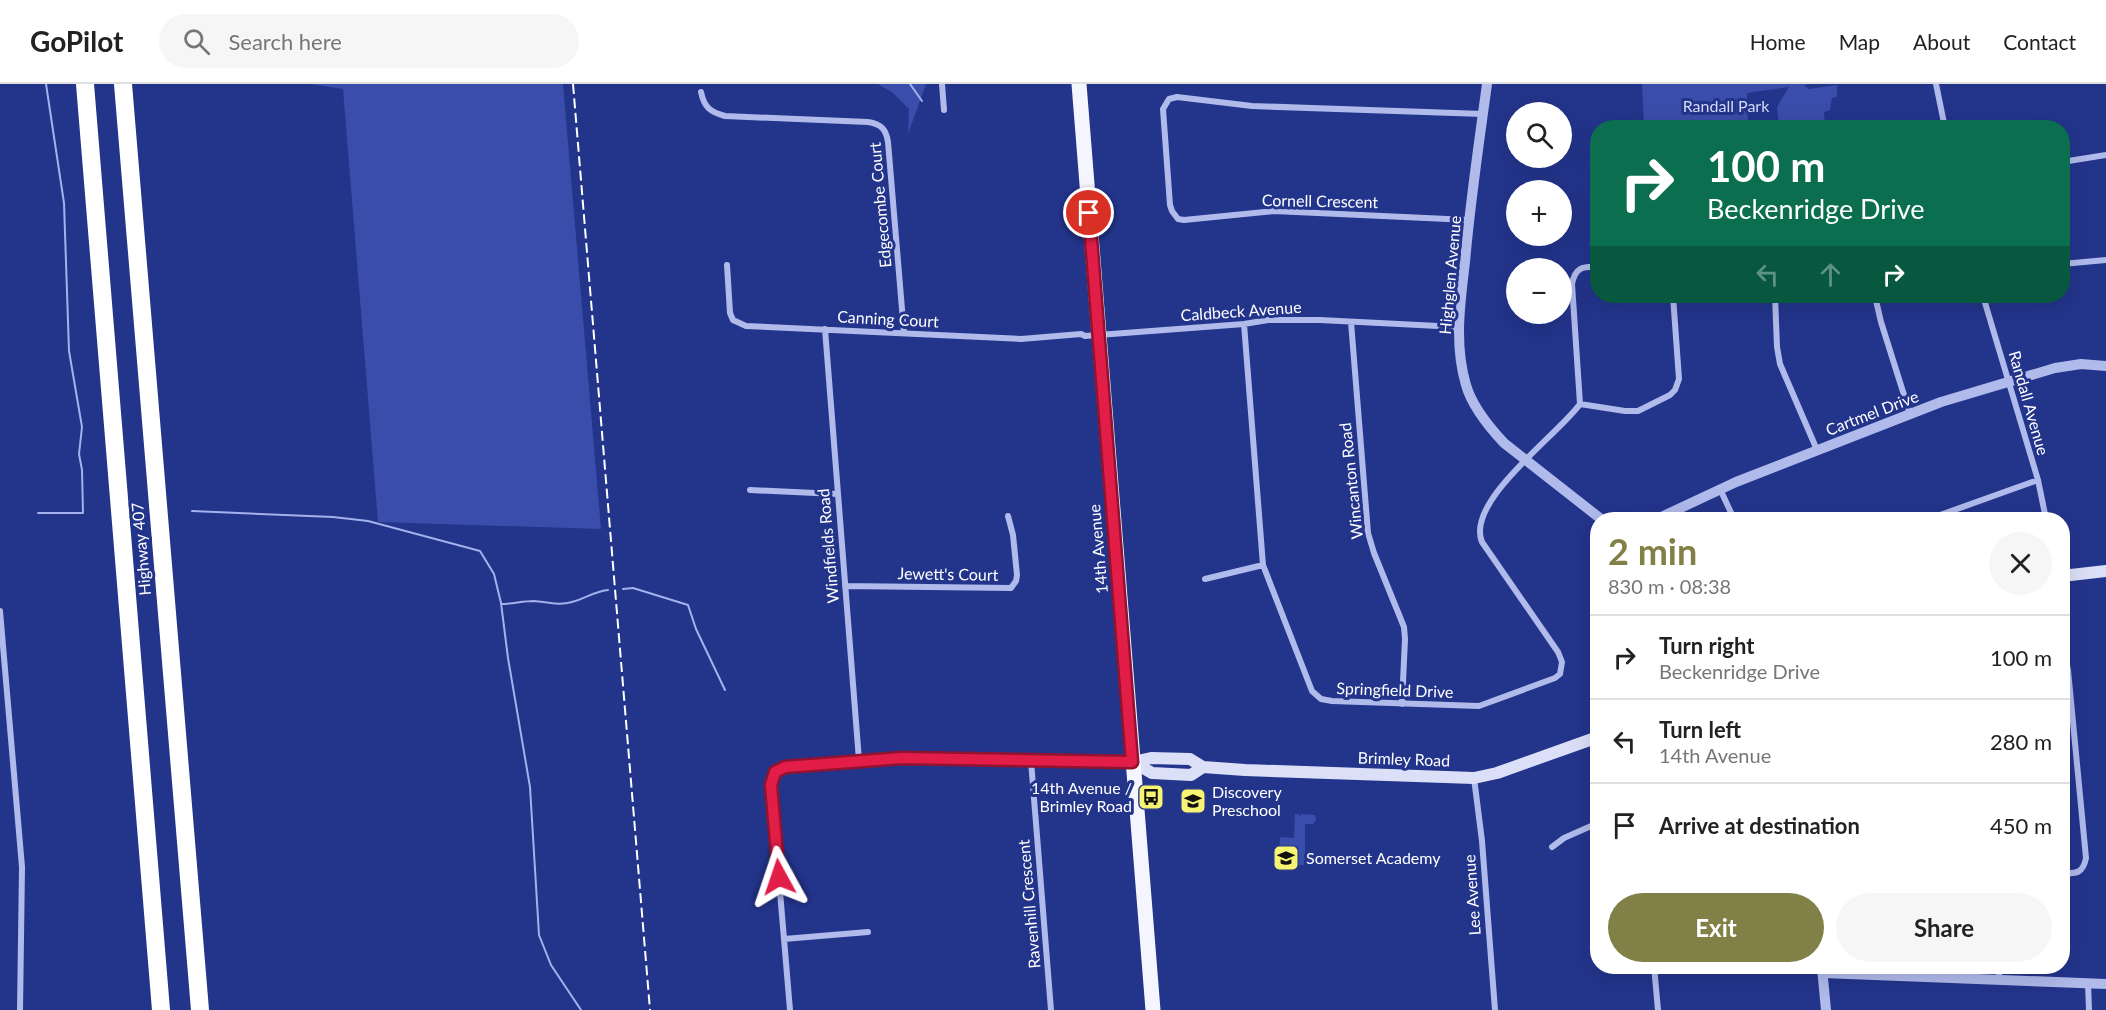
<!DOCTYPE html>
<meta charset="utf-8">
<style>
:root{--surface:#fff;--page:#f6f6f6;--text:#222;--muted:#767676;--line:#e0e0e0;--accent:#818046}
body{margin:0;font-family:Lato,sans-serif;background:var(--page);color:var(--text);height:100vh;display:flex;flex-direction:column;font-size:22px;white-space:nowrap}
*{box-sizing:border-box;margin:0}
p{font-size:20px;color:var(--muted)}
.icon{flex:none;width:33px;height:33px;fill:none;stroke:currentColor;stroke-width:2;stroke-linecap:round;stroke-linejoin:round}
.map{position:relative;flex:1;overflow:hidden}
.drawer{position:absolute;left:1590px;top:428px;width:480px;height:462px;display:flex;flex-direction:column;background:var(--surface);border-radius:24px;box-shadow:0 6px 24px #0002}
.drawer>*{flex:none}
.guide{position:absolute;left:1590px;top:36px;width:480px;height:183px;border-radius:24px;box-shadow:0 6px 24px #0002;background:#0b6e4f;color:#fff;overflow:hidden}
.controls{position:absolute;left:1506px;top:18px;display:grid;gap:12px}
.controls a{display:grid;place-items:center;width:66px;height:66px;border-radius:50%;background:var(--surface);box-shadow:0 6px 24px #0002;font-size:30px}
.pin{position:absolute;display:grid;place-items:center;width:51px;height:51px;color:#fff;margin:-26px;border:3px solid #fff;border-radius:50%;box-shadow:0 2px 6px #0007}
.me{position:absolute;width:66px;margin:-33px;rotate:355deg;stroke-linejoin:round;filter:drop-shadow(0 0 4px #0008)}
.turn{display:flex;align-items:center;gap:21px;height:126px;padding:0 18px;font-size:27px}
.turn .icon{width:78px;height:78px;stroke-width:2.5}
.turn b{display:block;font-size:42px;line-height:51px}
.lanes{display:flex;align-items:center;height:57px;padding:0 18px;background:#0003;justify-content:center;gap:30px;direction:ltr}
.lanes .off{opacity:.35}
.round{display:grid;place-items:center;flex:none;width:63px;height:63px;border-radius:32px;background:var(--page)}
.headline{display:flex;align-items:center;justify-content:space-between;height:102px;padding:0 18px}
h1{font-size:36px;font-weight:700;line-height:45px;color:var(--accent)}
.action{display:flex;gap:12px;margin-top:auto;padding:12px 18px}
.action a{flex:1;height:69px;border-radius:36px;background:var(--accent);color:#fff;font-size:24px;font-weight:700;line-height:69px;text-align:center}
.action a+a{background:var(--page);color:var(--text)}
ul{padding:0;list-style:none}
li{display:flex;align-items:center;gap:18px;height:84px;padding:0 18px;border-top:2px solid var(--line)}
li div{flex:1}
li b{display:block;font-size:22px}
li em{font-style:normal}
header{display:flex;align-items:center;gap:36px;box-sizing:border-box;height:84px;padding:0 30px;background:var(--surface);border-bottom:2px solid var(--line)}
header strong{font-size:28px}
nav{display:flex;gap:33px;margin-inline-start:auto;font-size:21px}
.search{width:420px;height:54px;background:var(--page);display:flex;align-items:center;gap:15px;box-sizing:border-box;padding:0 21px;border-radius:33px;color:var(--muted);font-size:22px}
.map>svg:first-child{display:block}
.green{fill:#3a4daa}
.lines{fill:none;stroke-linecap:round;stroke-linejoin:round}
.stream{stroke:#a4b1ec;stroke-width:2}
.minor{stroke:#b0baeb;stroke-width:6}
.tertiary{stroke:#b0baeb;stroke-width:10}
.secondary{stroke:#dbe0f8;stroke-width:12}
.primary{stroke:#f4f5fe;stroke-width:15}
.motorway{stroke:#fff;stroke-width:18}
.rail{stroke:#fff;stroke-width:2;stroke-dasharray:10 4.5;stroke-linecap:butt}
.route-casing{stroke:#92132f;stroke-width:15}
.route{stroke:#e11d48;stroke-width:10}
.labels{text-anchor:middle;stroke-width:6;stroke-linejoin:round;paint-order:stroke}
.park-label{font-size:16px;fill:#d5dbf8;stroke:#23348b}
.street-label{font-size:16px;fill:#fff;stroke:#23348b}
.poi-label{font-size:16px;fill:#fff;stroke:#23348b;text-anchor:start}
</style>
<header>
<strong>GoPilot</strong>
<div class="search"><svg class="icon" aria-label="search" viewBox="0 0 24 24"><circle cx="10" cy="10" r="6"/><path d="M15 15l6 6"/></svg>Search here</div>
<nav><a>Home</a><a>Map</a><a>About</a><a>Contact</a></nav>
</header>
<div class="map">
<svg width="2106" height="926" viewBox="0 0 2106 926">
<rect width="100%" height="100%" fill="#23348b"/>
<path class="green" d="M311,0h252l38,445 -223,-7 -35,-433z
M878,0h48l-18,50 1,-25 -16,-16z
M1642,0h168l-6,1 5,4 28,-4v12l-5,1 -2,12 -6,2 1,15h-46l-2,-20 12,-20 -42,6 1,34h-104z
M1295,730h4v3l2,-3 14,1 1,5 -3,4h-8v41h-9v4l-14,-1 -1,-13h-2l1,-18 14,1z"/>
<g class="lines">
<path class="stream" d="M910,0l12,17
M192,427l141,6 35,4 112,30 14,23 7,29 7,55 22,129 9,148 12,30 30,45
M38,429h45l-1,-43 -3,-16 3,-27 -13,-76 -5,-148 -18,-119
M623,505l10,-1 55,17 8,24 29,61
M501,520c11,0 22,-3 33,-3 13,1 25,5 38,1 15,-4 20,-10 36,-12"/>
<path class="minor" d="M942,0l2,26
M1936,0l9,44
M701,8c3,15 9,20 24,24l143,6c13,2 18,7 20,20l16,191
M2062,78l44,-7
M1469,136l-195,-9 -90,9 -6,-1 -6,-8 -2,-6 -7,-96 6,-10 8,-2 75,9 231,8
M2062,180l44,-4
M727,181l3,48 3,7 13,6 275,13 60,-5 4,2 159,-12 24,-4h52l138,7
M1775,212l2,51 3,17 37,86
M1875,212l6,26 29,92
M1983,212l55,184 8,39
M1351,238l17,211 6,20 30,74 1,12 -3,65
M1244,240l19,241 49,126 9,8 11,2 147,5 76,-28 5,-4 2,-12 -4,-10 -76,-110c-17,-41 76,-107 98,-138l-8,-120c3,-16 10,-18 26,-17
M825,245l34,431
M1580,320l45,7h13l32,-16 5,-5 4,-11 -6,-83
M1720,405l14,30
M750,406l87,4
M1929,435l109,-39
M1205,495l58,-14
M845,502l166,2 5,-7 1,-6 -4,-40 -5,-19
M0,527l22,256 -2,143
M2062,575l4,2 2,9 18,188c-3,15 -9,16 -24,15
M1031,677l20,249
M1474,694l8,63 13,169
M1552,763l12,-9 34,-15
M784,855l84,-7
M1654,882l4,44
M1999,882v14
M2088,899l1,27
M790,926l-19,-225c1,-12 8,-17 19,-20l131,-7 212,4"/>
<path class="tertiary" d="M1487,0c-8,59 -17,119 -22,178 -5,42 -11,82 1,123 6,21 23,42 38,58l97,76
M1657,435l79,-37 205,-80 114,-34 26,-4 25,2
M1822,884l4,42
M1823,889l283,11"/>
<path class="secondary" d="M2062,492l44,-5
M1133,678l18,-4 39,1 13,8 42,3 229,8 23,-5 101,-36
M1133,678l19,11 39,2 12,-8"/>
<path class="primary" d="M1079,0l74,926"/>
<path class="motorway" d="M85,0l76,926
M123,0l77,926"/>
<path class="rail" d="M573,0l77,926"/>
</g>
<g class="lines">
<g class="route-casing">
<path id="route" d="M779,793l-8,-92 4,-13 10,-5 117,-9 230,4 -43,-549"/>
</g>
<use href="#route" class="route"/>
</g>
<defs>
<g id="bus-square" transform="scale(1.35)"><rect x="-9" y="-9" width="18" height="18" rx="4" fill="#f6f472" stroke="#23348b"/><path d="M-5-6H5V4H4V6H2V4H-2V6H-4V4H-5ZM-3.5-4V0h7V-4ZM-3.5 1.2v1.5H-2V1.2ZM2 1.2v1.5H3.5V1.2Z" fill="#111"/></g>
<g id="school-square" transform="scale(1.35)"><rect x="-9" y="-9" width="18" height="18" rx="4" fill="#f6f472" stroke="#23348b"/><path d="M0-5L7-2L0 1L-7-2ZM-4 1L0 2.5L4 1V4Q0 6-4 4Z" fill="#111"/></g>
</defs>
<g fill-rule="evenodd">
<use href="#bus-square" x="1151" y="713"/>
<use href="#school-square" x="1193" y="717"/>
<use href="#school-square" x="1286" y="774"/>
</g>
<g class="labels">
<g class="park-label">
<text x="1726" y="28">Randall Park</text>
</g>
<g class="street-label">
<text transform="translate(1320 117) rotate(1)" y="6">Cornell Crescent</text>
<text transform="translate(880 121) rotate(-95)" y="6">Edgecombe Court</text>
<text transform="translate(1450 191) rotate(-85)" y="6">Highglen Avenue</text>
<text transform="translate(1241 227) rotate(-4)" y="6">Caldbeck Avenue</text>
<text transform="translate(888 235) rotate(3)" y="6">Canning Court</text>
<text transform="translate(2029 319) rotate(74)" y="6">Randall Avenue</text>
<text transform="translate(1872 329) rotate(-21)" y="6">Cartmel Drive</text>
<text transform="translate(1351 397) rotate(-96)" y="6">Wincanton Road</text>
<text transform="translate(828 462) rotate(-95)" y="6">Windfields Road</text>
<text transform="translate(141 465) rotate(-95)" y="6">Highway 407</text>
<text transform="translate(1098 465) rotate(-95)" y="6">14th Avenue</text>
<text transform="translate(948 490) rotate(1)" y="6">Jewett's Court</text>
<text transform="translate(1395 606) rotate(2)" y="6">Springfield Drive</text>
<text transform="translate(1404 675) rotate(2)" y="6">Brimley Road</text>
<text transform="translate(1472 811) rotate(-94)" y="6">Lee Avenue</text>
<text transform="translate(1029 820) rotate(-95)" y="6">Ravenhill Crescent</text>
</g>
<g class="poi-label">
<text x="1132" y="710" text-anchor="end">14th Avenue /<tspan x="1132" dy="18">Brimley Road</tspan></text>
<text x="1212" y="714">Discovery<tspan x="1212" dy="18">Preschool</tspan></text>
<text x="1306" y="780">Somerset Academy</text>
</g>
</g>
</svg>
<div class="controls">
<a><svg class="icon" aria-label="search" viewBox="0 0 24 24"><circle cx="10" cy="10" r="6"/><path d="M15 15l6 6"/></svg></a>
<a>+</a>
<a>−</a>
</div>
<div class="pin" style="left:1089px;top:129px;background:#d93025"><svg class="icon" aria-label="arrive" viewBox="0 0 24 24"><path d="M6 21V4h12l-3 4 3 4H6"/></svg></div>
<svg class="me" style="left:779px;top:793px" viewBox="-20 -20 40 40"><path d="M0-17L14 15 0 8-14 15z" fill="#e11d48" stroke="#fff" stroke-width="4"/></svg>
<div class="guide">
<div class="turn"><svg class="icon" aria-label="right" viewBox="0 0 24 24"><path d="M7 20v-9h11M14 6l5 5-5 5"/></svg><div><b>100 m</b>Beckenridge Drive</div></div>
<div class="lanes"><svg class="icon off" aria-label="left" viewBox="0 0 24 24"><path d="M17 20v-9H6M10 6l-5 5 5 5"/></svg><svg class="icon off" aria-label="ahead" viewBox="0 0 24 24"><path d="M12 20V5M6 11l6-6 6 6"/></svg><svg class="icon" aria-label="right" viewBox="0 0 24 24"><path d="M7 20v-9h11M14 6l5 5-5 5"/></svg></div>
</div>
<section class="drawer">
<div class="headline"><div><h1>2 min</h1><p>830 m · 08:38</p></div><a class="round"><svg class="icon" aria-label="close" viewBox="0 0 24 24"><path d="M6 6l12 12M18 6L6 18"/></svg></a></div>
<ul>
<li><svg class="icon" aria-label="right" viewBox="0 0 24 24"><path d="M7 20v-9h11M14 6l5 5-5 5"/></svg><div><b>Turn right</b><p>Beckenridge Drive</p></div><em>100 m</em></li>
<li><svg class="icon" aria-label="left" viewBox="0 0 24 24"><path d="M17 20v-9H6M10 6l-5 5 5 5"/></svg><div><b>Turn left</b><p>14th Avenue</p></div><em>280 m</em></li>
<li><svg class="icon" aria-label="arrive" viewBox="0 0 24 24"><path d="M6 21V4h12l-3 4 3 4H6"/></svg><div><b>Arrive at destination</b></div><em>450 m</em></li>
</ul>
<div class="action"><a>Exit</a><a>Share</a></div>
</section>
</div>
